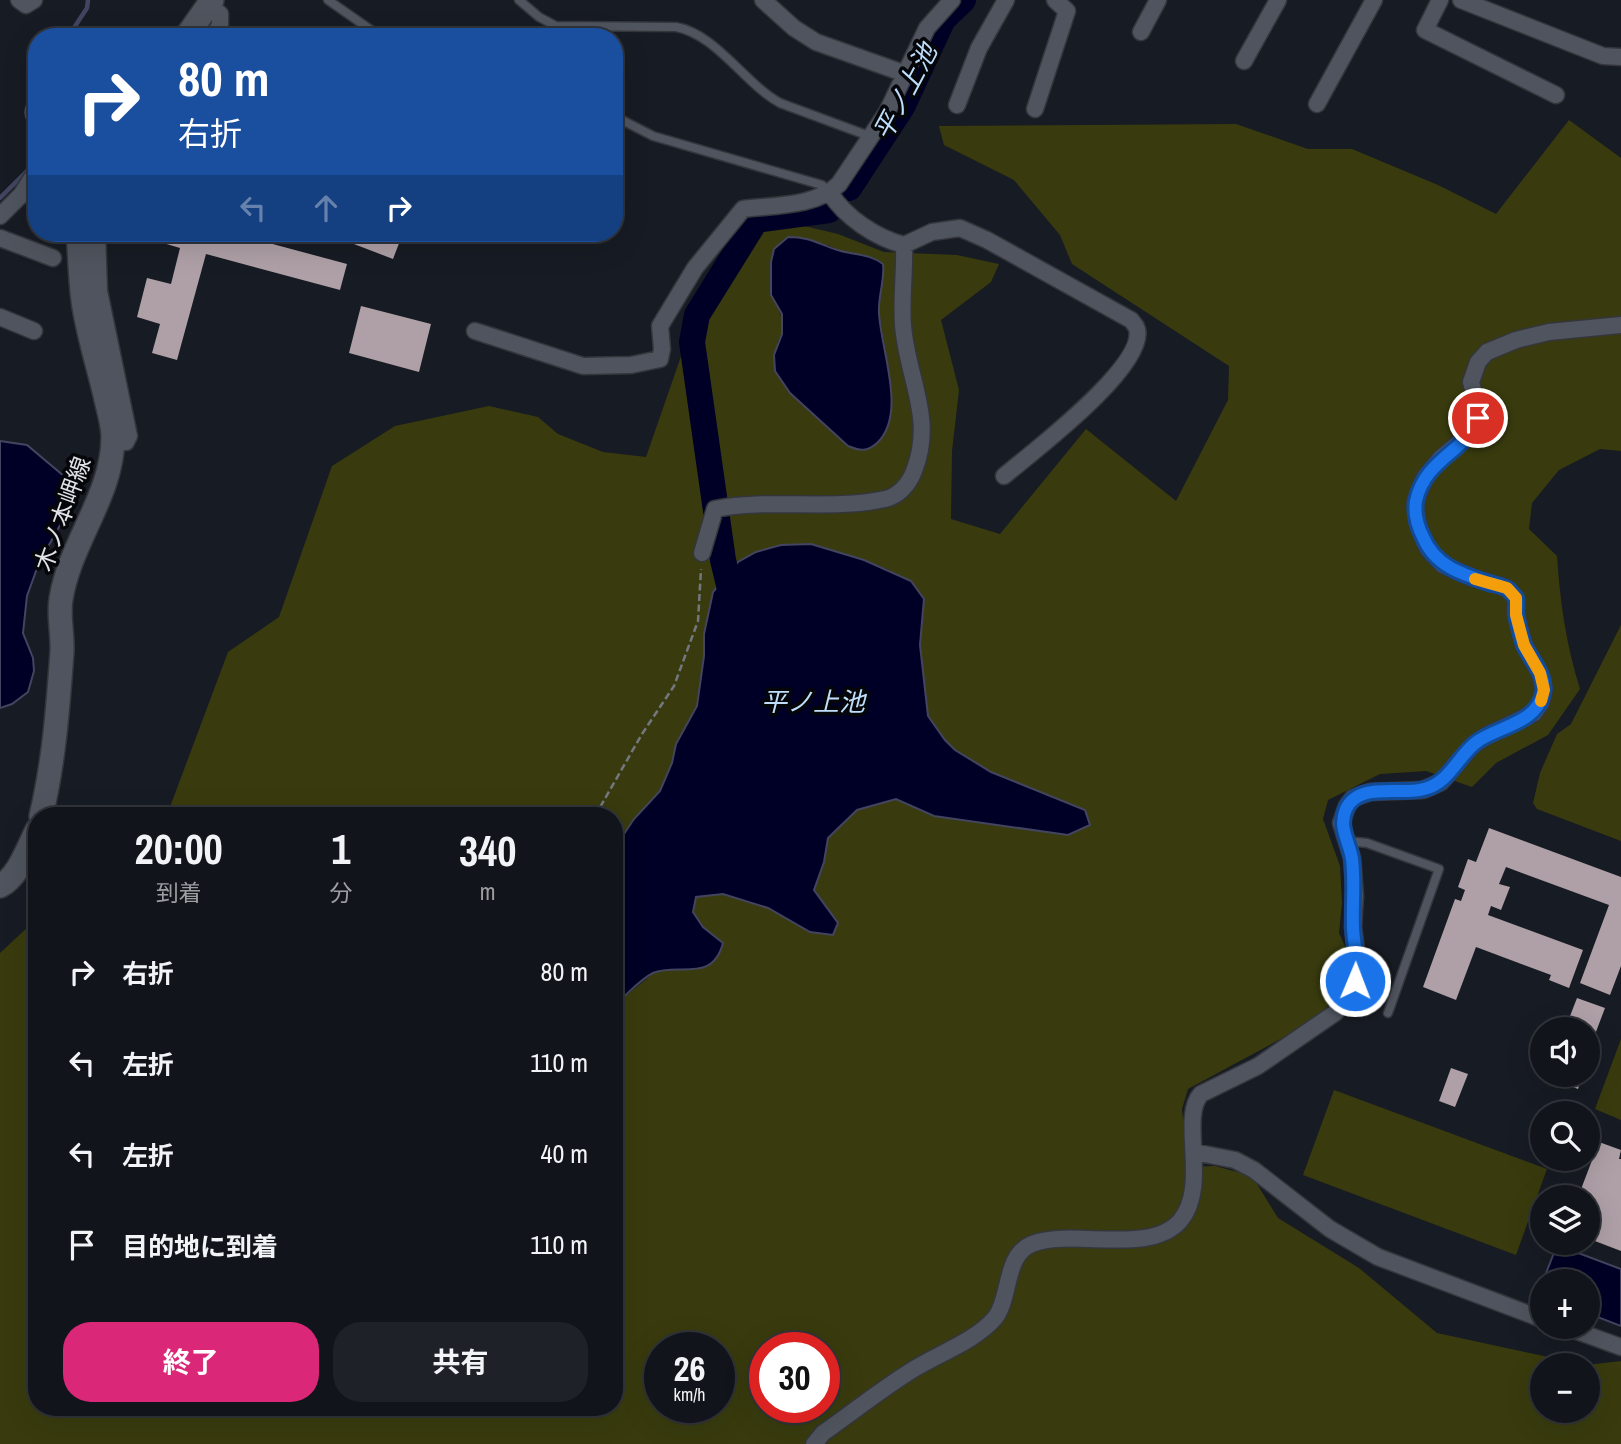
<!DOCTYPE html>
<html lang="ja">
<meta charset="utf-8">
<style>
:root{--surface:#11141a;--page:#1e2127;--text:#f1f3f6;--muted:#9c9ea2;--line:#303339;--accent:#db2777}
body{margin:0;font-family:"Archivo Narrow","Noto Sans JP",sans-serif;background:var(--page);color:var(--text);height:100vh;display:flex;flex-direction:column;font-size:26px;white-space:nowrap}
*{box-sizing:border-box;margin:0}
p{font-size:23px;color:var(--muted)}
.icon{flex:none;width:38px;height:38px;fill:none;stroke:currentColor;stroke-width:2;stroke-linecap:round;stroke-linejoin:round}
.map{position:relative;flex:1;overflow:hidden}
.details{position:absolute;left:28px;top:807px;width:595px;height:609px;display:flex;flex-direction:column;background:var(--surface);border-radius:28px;box-shadow:0 7px 28px #0002,0 0 0 2px var(--line)}
.details>*{flex:none}
.top-card{position:absolute;left:28px;top:28px;width:595px;height:214px;border-radius:28px;box-shadow:0 7px 28px #0002,0 0 0 2px var(--line);background:#1a4fa0;color:#fff;overflow:hidden}
.controls{position:absolute;left:1530px;top:1017px;display:grid;gap:14px}
.controls a{display:grid;place-items:center;width:70px;height:70px;border-radius:50%;background:var(--surface);box-shadow:0 7px 28px #0002,0 0 0 2px var(--line);font-size:35px}
.speed{position:absolute;left:644px;top:1332px;display:flex;gap:14px;font-size:35px;font-weight:700;text-align:center}
.speed>*{display:grid;place-content:center;width:91px;height:91px;border-radius:50%;background:var(--surface);box-shadow:0 7px 28px #0002,0 0 0 2px var(--line);line-height:1}
.speed small{font-size:18px;font-weight:400}
.speed .limit{border:10px solid #d22;background:#fff;color:#111}
.pin{position:absolute;display:grid;place-items:center;width:60px;height:60px;color:#fff;margin:-30px;border:4px solid #fff;border-radius:50%;box-shadow:0 2px 7px #0007}
.me{position:absolute;width:77px;margin:-38px;rotate:1deg;stroke-linejoin:round;filter:drop-shadow(0 0 5px #0008)}
.turn{display:flex;align-items:center;gap:24px;height:147px;padding:0 35px;font-size:32px}
.turn .icon{width:91px;height:91px;stroke-width:2.5}
.turn b{display:block;font-size:49px;line-height:60px}
.lanes{display:flex;align-items:center;height:66px;padding:0 35px;background:#0003;justify-content:center;gap:35px;direction:ltr}
.lanes .off{opacity:.35}
.eta{display:flex;justify-content:space-evenly;align-items:center;height:119px;text-align:center}
.eta b{font-size:42px;font-weight:700;line-height:49px}
.action{display:flex;gap:14px;margin-top:auto;padding:14px 35px}
.action a{flex:1;height:80px;border-radius:28px;background:var(--accent);color:#fff;font-size:28px;font-weight:700;line-height:80px;text-align:center}
.action a+a{background:var(--page);color:var(--text)}
ul{padding:0;list-style:none}
li{display:flex;align-items:center;gap:21px;height:91px;padding:0 35px}
li div{flex:1}
li b{display:block;font-size:26px}
li em{font-style:normal}
.map>svg:first-child{display:block}
.green{fill:#393b0e;fill-rule:evenodd}
.water{fill:#000026;stroke:#434460;stroke-width:2}
.lines{fill:none;stroke-linecap:round;stroke-linejoin:round}
.stream{stroke:#434460;stroke-width:4.5}
.river{stroke:#000026;stroke-width:26}
.building{fill:#aea0a6}
.service-casing{stroke:#34363c;stroke-width:11}
.minor-casing{stroke:#34363c;stroke-width:19}
.secondary-casing{stroke:#34363c;stroke-width:26}
.path{stroke:#73777e;stroke-width:2.5;stroke-dasharray:7 3.5;stroke-linecap:butt}
.service{stroke:#4f545e;stroke-width:8}
.minor{stroke:#4f545e;stroke-width:16}
.secondary{stroke:#4f545e;stroke-width:23}
.route-casing{stroke:#114b97;stroke-width:18}
.route{stroke:#1a73e8;stroke-width:12}
.slow{stroke:#f59e0b;stroke-width:12}
.labels{text-anchor:middle;stroke-width:7;stroke-linejoin:round;paint-order:stroke}
.street-label{font-size:24px;fill:#dfe2e8;stroke:#050609}
.water-label{font-size:26px;font-style:italic;fill:#bedefc;stroke:#050609}
</style>
<div class="map">
<svg width="1621" height="1444" viewBox="0 0 1621 1444">
<rect width="100%" height="100%" fill="#171b23"/>
<path class="green" d="M1569,120l52,38v293l-21,-2 -41,21 -27,33 -3,26 28,27c3,46 9,88 23,133l-32,46 -52,28 -24,24 -46,-16 -46,3 -52,26 -5,19 17,47 2,37 -3,30 11,24 -14,37 -11,16 -37,25 -100,54 -6,20 5,58 28,-1 37,10 26,42 81,50 78,65 148,32h-43v45h45v-45l34,-4v83h-1621v-491l30,-28 7,-4v486h577v-402l40,-32 69,-30 -20,-16 -10,-15 3,-15 26,-3 46,14 42,24 28,-9 -24,-33 10,-28 4,-24 29,-28 39,-11 38,17 134,19 17,-25 -94,-38 -36,-22 -10,-10 -17,-24 -8,-71 4,-46 -35,-29 -25,-10 -53,-16 -73,18 -11,15 -23,57v22l-7,50 -21,38 -4,19 -12,28 -26,28 -20,30v-33l-447,-1 61,-163 51,-35 53,-151 63,-40 94,-20 49,11 20,17 45,18 43,5 64,-184 56,-56 72,17 46,18 73,3 42,9 -8,18 -50,38 18,70 -7,61 -1,68 49,15 86,-105 90,72 52,-101 1,-34 -157,-102 -12,-29 -46,-55 -70,-35 -5,-19 297,-2 72,25h44l86,36 58,29zM828,245l11,6 36,7 5,38 -1,16 12,71 -3,42 -111,-82c11,-18 3,-32 -6,-48zM660,1348h59v59h-59zM765,1348h59v59h-59z
M1621,625v216l-84,-32 -4,-6 7,-30 17,-39 14,-10z
M1621,1039v81l-26,-11z
M1334,1090l213,79 -31,86 -213,-80z"/>
<path class="water" d="M788,237c25,0 31,8 53,14 15,4 29,3 42,13 2,16 -5,32 -4,48 1,36 29,102 -2,131 -10,9 -17,8 -29,3l-58,-53 -15,-22 -1,-16 8,-21v-20l-11,-19v-33l3,-13z
M0,441l27,4 38,32 8,11 1,12 -35,63 -12,33 -4,37 10,25 1,13 -6,21 -16,12 -12,4z
M811,544l53,16 47,21 13,18 -4,46 8,71 17,24 10,10 36,22 94,38 5,15 -22,10 -134,-19 -38,-17 -39,11 -29,28 -4,24 -10,28 24,33 -5,12 -23,-3 -42,-24 -45,-14 -27,3 -3,15 10,15 20,16c-11,41 -45,19 -70,30 -14,7 -27,23 -39,32v-156l20,-30 26,-28 12,-28 4,-19 21,-38 7,-50v-22l9,-42 25,-30 18,-10 25,-7z
M1557,1245l64,24v57l-34,-13v-32h-44z"/>
<g class="lines">
<path class="stream" d="M68,37l19,-29 1,-8
M37,89c-13,22 -15,24 0,46
M0,198l27,-27 10,-15"/>
<path class="river" d="M849,188l53,-81 41,-88 20,-19
M735,610l-12,-50 -31,-218 5,-27 59,-95 73,-10"/>
</g>
<path class="building" d="M155,233h77l115,31 -7,26 -134,-36 -29,106 -25,-7 8,-29 -23,-7 10,-39 24,6 9,-36 -27,-8z
M335,233h68l-10,26 -60,-23z
M361,306l70,18 -12,48 -70,-19z
M1489,828l132,49v89l-11,29 -30,-12 29,-78 -103,-38 -7,17 11,3 -9,23 -10,-4 -3,9 95,35 -14,38 -20,-8 2,-5 -75,-28 -20,53 -33,-13 32,-88 6,2 4,-11 -7,-3 10,-28 8,3z
M1577,998l28,10 -17,45 -1,-24h-22z
M1451,1068l17,6 -13,33 -16,-6z
M1547,1074h28l7,3 -4,12 -32,-12z
M1599,1142l22,8 -2,9h2v92l-34,-13v-41h-9z"/>
<g class="lines">
<g class="service-casing">
<path id="service" d="M328,0l53,37
M519,0l20,17 17,9 -4,11
M556,26l120,1c40,7 69,57 104,76l89,33
M614,116l39,20 169,49 8,8
M1347,841l20,2 72,26 -51,144"/>
</g>
<g class="minor-casing">
<path id="minor" d="M19,0l7,5 8,-5
M763,0l31,28 22,14 90,32
M1440,0l-15,30 131,65
M1461,0l142,56 18,1
M209,5l11,9v11l-7,12
M1141,32l17,-32
M1244,61l34,-61
M1317,104l57,-104
M957,105l22,-57 27,-48
M1035,109l32,-98 -12,-11
M830,193c15,24 46,45 74,52l28,-13 28,-4 27,12 144,80c2,3 5,5 6,9 10,37 -106,124 -133,147
M0,216l21,-21 16,-25
M97,233l2,58 30,145 -3,6h-13
M0,238l53,20
M0,317l34,14
M475,331l108,35 48,-1 29,-6 2,-10 -2,-23 35,-58 48,-59c30,-4 73,-2 96,-25l48,-72 40,-84 25,-28
M702,553l13,-44c56,-11 114,2 170,-10 14,-3 24,-15 29,-28 21,-53 -7,-93 -11,-146 -2,-26 2,-53 1,-80
M1194,1152l41,8 19,10 76,59 48,28 164,62
M1563,1326l58,21
M814,1444l9,-11c30,-21 60,-45 91,-64 26,-16 61,-28 81,-51 16,-20 9,-63 37,-74 41,-16 117,12 148,-23 30,-35 -1,-103 21,-127l57,-28 77,-53 13,-17 7,-16 3,-15 -5,-38 2,-31 -3,-38 -11,-35 6,-17 6,-8 17,-6 53,-2 18,-8 31,-36 16,-11 46,-22 7,-10 3,-13 -4,-17 -16,-28 -8,-30v-17l-9,-10 -34,-10 -30,-13 -15,-16 -10,-24 -3,-22 10,-26 16,-19 29,-24 5,-8 3,-18 -7,-26 7,-20 9,-10 29,-12 33,-8 72,-7"/>
</g>
<g class="secondary-casing">
<path id="secondary" d="M186,37l26,-37
M41,816c13,-54 17,-109 21,-164 1,-18 -4,-36 -1,-53 9,-57 52,-104 52,-162 0,-13 -5,-28 -8,-42 -7,-29 -16,-58 -21,-88 -4,-24 -4,-50 -6,-74
M0,886c18,-8 28,-39 37,-56"/>
</g>
<path class="path" d="M595,816l47,-82 32,-48 24,-65 3,-52"/>
<use href="#service" class="service"/>
<use href="#minor" class="minor"/>
<use href="#secondary" class="secondary"/>
</g>
<g class="lines">
<g class="route-casing">
<path id="route" d="M1355,981c4,-19 -1,-34 -2,-53 -1,-23 2,-45 -1,-69 -3,-18 -14,-32 -6,-50 13,-28 55,-13 78,-20 26,-6 34,-34 54,-48 22,-15 59,-18 65,-48 4,-17 -12,-33 -19,-48 -3,-9 -6,-21 -8,-31 0,-4 1,-11 0,-16 -2,-3 -5,-5 -7,-8 -5,-4 -13,-5 -20,-7 -28,-9 -54,-17 -66,-46 -5,-10 -9,-24 -7,-36 9,-43 52,-50 62,-83"/>
</g>
<use href="#route" class="route"/>
<path class="slow" d="M1475,579l32,9 9,10v17l8,30 16,28 4,17 -3,11"/>
</g>
<g class="labels">
<g class="street-label">
<text transform="translate(63 514) rotate(-70)" y="8">木ノ本岬線</text>
</g>
<g class="water-label">
<text transform="translate(905 92) rotate(-62)" y="9">平ノ上池</text>
<text x="813" y="711">平ノ上池</text>
</g>
</g>
</svg>
<div class="controls">
<a><svg class="icon" aria-label="sound" viewBox="0 0 24 24"><path d="M4 9h4l5-4v14l-5-4H4zM17 9q2 3 0 6"/></svg></a>
<a><svg class="icon" aria-label="search" viewBox="0 0 24 24"><circle cx="10" cy="10" r="6"/><path d="M15 15l6 6"/></svg></a>
<a><svg class="icon" aria-label="layers" viewBox="0 0 24 24"><path d="M12 4l9 5-9 5-9-5zM3 14l9 5 9-5"/></svg></a>
<a>+</a>
<a>−</a>
</div>
<div class="speed"><div>26<small>km/h</small></div><div class="limit">30</div></div>
<div class="pin" style="left:1478px;top:418px;background:#d93025"><svg class="icon" aria-label="arrive" viewBox="0 0 24 24"><path d="M6 21V4h12l-3 4 3 4H6"/></svg></div>
<svg class="me" style="left:1355px;top:981px" viewBox="-20 -20 40 40"><circle r="17" fill="#1a73e8" stroke="#fff" stroke-width="3"/><path d="M0-11L8 9 0 5-8 9z" fill="#fff"/></svg>
<div class="top-card">
<div class="turn"><svg class="icon" aria-label="right" viewBox="0 0 24 24"><path d="M7 20v-9h11M14 6l5 5-5 5"/></svg><div><b>80 m</b>右折</div></div>
<div class="lanes"><svg class="icon off" aria-label="left" viewBox="0 0 24 24"><path d="M17 20v-9H6M10 6l-5 5 5 5"/></svg><svg class="icon off" aria-label="ahead" viewBox="0 0 24 24"><path d="M12 20V5M6 11l6-6 6 6"/></svg><svg class="icon" aria-label="right" viewBox="0 0 24 24"><path d="M7 20v-9h11M14 6l5 5-5 5"/></svg></div>
</div>
<section class="details">
<div class="eta">
<div><b>20:00</b><p>到着</p></div>
<div><b>1</b><p>分</p></div>
<div><b>340</b><p>m</p></div>
</div>
<ul>
<li><svg class="icon" aria-label="right" viewBox="0 0 24 24"><path d="M7 20v-9h11M14 6l5 5-5 5"/></svg><div><b>右折</b></div><em>80 m</em></li>
<li><svg class="icon" aria-label="left" viewBox="0 0 24 24"><path d="M17 20v-9H6M10 6l-5 5 5 5"/></svg><div><b>左折</b></div><em>110 m</em></li>
<li><svg class="icon" aria-label="left" viewBox="0 0 24 24"><path d="M17 20v-9H6M10 6l-5 5 5 5"/></svg><div><b>左折</b></div><em>40 m</em></li>
<li><svg class="icon" aria-label="arrive" viewBox="0 0 24 24"><path d="M6 21V4h12l-3 4 3 4H6"/></svg><div><b>目的地に到着</b></div><em>110 m</em></li>
</ul>
<div class="action"><a>終了</a><a>共有</a></div>
</section>
</div>
